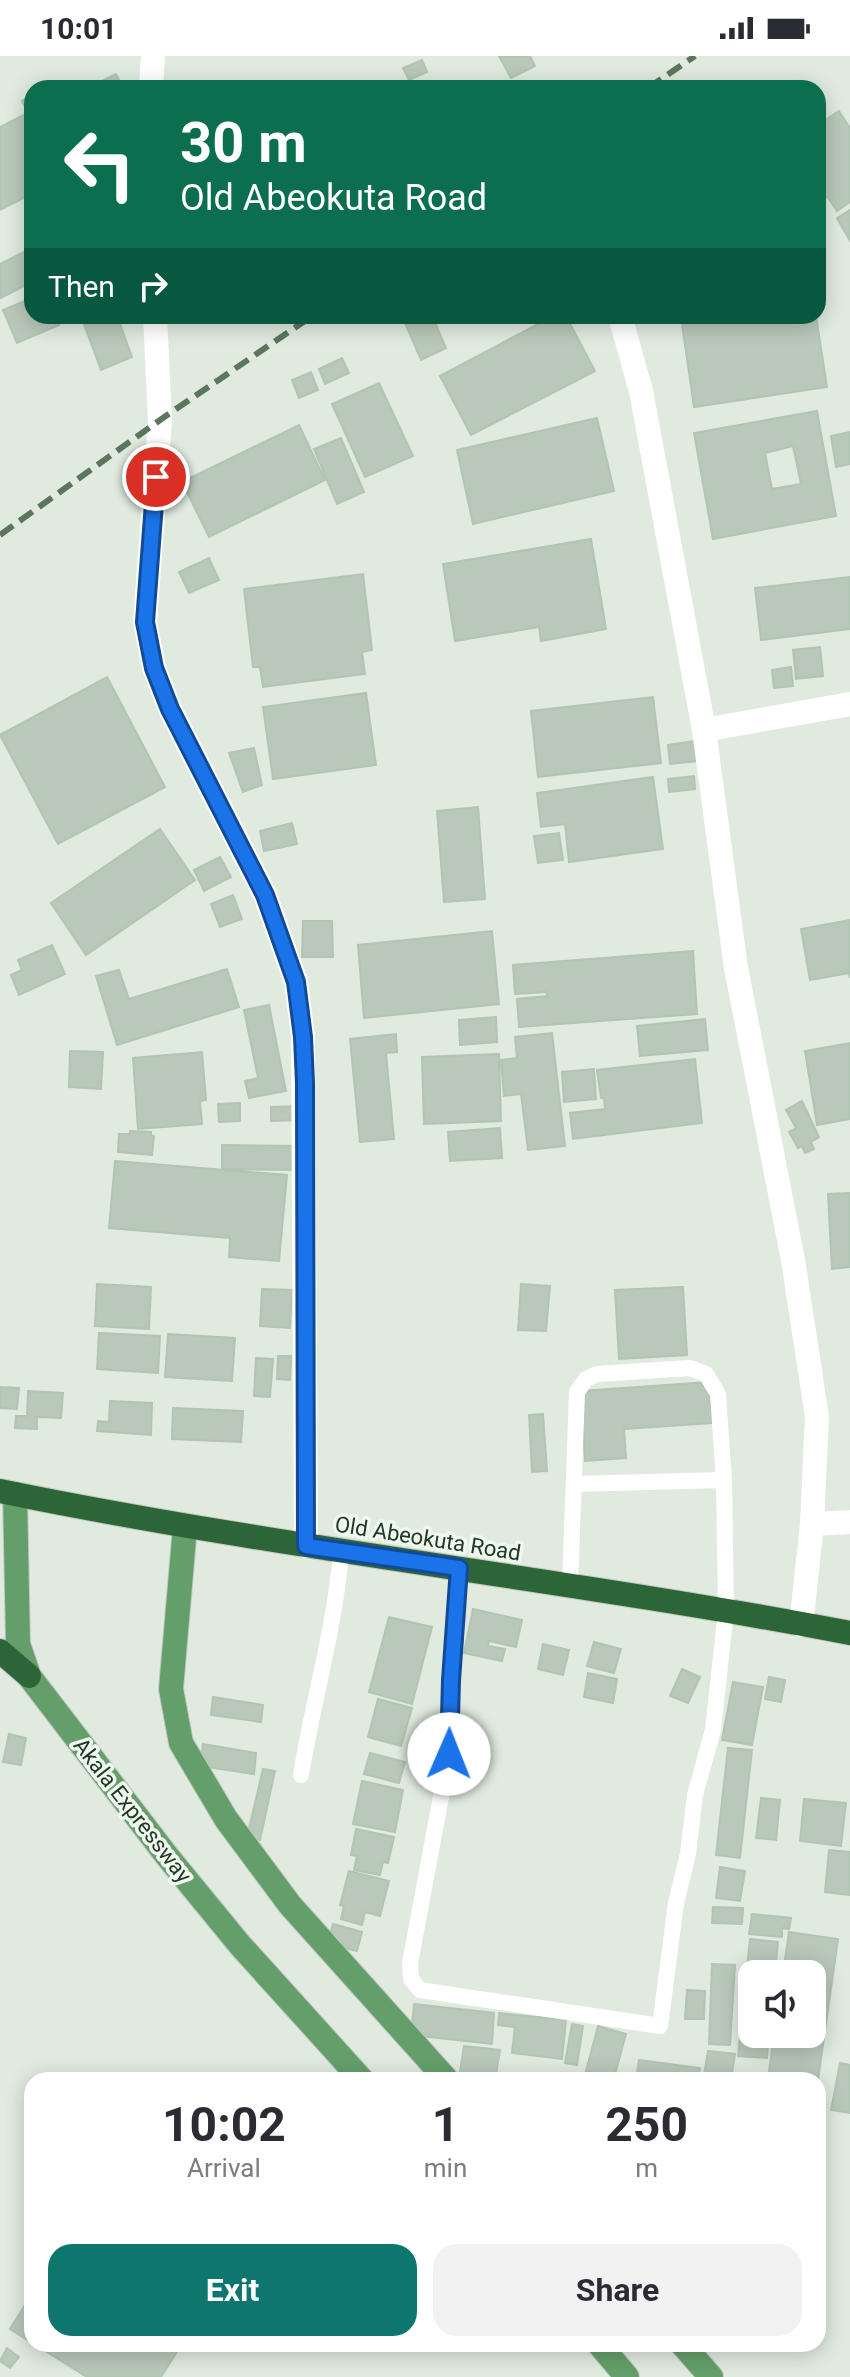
<!DOCTYPE html>
<style>
:root{--surface:#fff;--page:#f2f2f3;--text:#2b2b33;--muted:#7c7c81;--accent:#0f766e}
body{margin:0;font-family:Roboto,sans-serif;background:var(--page);color:var(--text);height:100vh;display:flex;flex-direction:column;font-size:30px;white-space:nowrap}
*{box-sizing:border-box;margin:0}
p{font-size:26px;color:var(--muted)}
.icon{flex:none;width:44px;height:44px;fill:none;stroke:currentColor;stroke-width:2;stroke-linecap:round;stroke-linejoin:round}
.map{position:relative;flex:1;overflow:hidden}
.side{position:absolute;left:24px;top:2016px;width:802px;height:280px;display:flex;flex-direction:column;background:var(--surface);border-radius:24px;box-shadow:0 4px 20px #0003}
.side>*{flex:none}
.hud{position:absolute;left:24px;top:24px;width:802px;height:244px;border-radius:24px;box-shadow:0 4px 20px #0003;background:#0b6e4f;color:#fff;overflow:hidden}
.buttons{position:absolute;left:738px;top:1904px;display:grid;gap:16px}
.buttons a{display:grid;place-items:center;width:88px;height:88px;border-radius:16px;background:var(--surface);box-shadow:0 4px 20px #0003;font-size:40px}
.pin{position:absolute;display:grid;place-items:center;width:68px;height:68px;color:#fff;margin:-34px;border:4px solid #fff;border-radius:50%;box-shadow:0 2px 8px #0007}
.me{position:absolute;width:88px;margin:-44px;rotate:1deg;stroke-linejoin:round;filter:drop-shadow(0 0 6px #0008)}
.turn{display:flex;align-items:center;gap:28px;height:168px;padding:0 24px;font-size:36px}
.turn .icon{width:104px;height:104px;stroke-width:2.5}
.turn b{display:block;font-size:56px;line-height:68px}
.then{display:flex;align-items:center;height:76px;padding:0 24px;background:#0003;gap:16px;font-size:30px}
.eta{display:flex;justify-content:space-evenly;align-items:center;height:136px;text-align:center}
.eta b{font-size:48px;font-weight:700;line-height:56px}
.action{display:flex;gap:16px;margin-top:auto;padding:16px 24px}
.action a{flex:1;height:92px;border-radius:24px;background:var(--accent);color:#fff;font-size:32px;font-weight:700;line-height:92px;text-align:center}
.action a+a{background:var(--page);color:var(--text)}
.status{display:flex;justify-content:space-between;align-items:center;height:56px;padding:0 40px;background:var(--surface);direction:ltr}
.status svg{height:22px;fill:currentColor}
.map>svg:first-child{display:block}
.building{fill:#b9c8b8;stroke:#b2c4b2;stroke-width:2;fill-rule:evenodd}
.lines{fill:none;stroke-linecap:round;stroke-linejoin:round}
.primary-casing{stroke:#c1c8c1;stroke-width:26}
.highway-casing{stroke:#c1c8c1;stroke-width:26}
.lane{stroke:#fff;stroke-width:16}
.street{stroke:#fff;stroke-width:24}
.primary{stroke:#649f6b;stroke-width:24}
.highway{stroke:#2d6636;stroke-width:24}
.rail{stroke:#5b765d;stroke-width:6;stroke-dasharray:16 8;stroke-linecap:butt}
.route-casing{stroke:#114b97;stroke-width:20}
.route{stroke:#1a73e8;stroke-width:14}
.labels{text-anchor:middle;stroke-width:7;stroke-linejoin:round;paint-order:stroke}
.street-label{font-size:22px;fill:#203a23;stroke:#f0f7ef}
</style>
<div class="status"><b>10:01</b><svg viewBox="0 0 49 12"><path d="M0 12V9h3v3zM5 12V6h3v6zM10 12V3h3v9zM15 12V0h3v12zM26 1h20v11H26zM47 4h2v5h-2z"/></svg></div>
<div class="map">
<svg width="850" height="2321" viewBox="0 0 850 2321">
<rect width="100%" height="100%" fill="#e0eadf"/>
<path class="building" d="M499,0h31l5,10 -24,12z
M422,4l5,12 -18,8 -6,-12z
M116,18l7,14h-35z
M32,40v98l-32,16v-83l28,-14 -6,-12z
M839,55l11,17v74l-13,9 -10,-15 -9,6v-77z
M850,154v31l-13,-23z
M32,192v34l-31,16 -1,-34z
M32,242v18h23l4,9 -42,18 -14,-33z
M81,260h36l15,41 -31,13z
M402,260h34l-3,2 13,30 -25,12z
M553,260h13l29,55 -124,64 -31,-59z
M732,260h84l11,71 -133,20 -12,-83z
M342,302l7,15 -24,11 -6,-15z
M311,316l7,18 -19,8 -7,-18z
M379,327l34,73 -48,21 -33,-73z
M817,355l19,105 -123,23 -19,-106zM793,390l8,38 -29,5 -7,-36z
M597,362l17,73 -141,33 -16,-74z
M299,369l26,55 -116,57 -27,-55z
M850,376v32l-14,3 -5,-31z
M341,382l23,54 -27,12 -23,-55z
M591,483l15,90 -65,12 -2,-14 -84,14 -12,-77z
M209,502l10,22 -30,13 -10,-21z
M363,518l9,76 -10,2 3,22 -102,13 -3,-20h-7l-9,-78z
M850,521v52l-89,11 -6,-52z
M820,591l3,29 -27,3 -3,-29z
M791,611l2,19 -19,2 -2,-18z
M107,621l58,110 -107,57 -58,-109z
M366,637l10,72 -103,14 -10,-72z
M653,641l8,66 -123,14 -7,-66z
M695,685l3,20 -28,3 -2,-19z
M254,692l8,37 -19,7 -14,-39z
M694,720l1,13 -26,3 -1,-13z
M653,721l10,72 -94,13 -4,-38 -24,3 -4,-34z
M478,751l7,92 -41,3 -7,-91z
M292,767l5,21 -33,7 -4,-20z
M160,773l35,51 -109,75 -35,-52z
M559,777l4,27 -25,3 -4,-27z
M220,801l11,20 -27,14 -10,-21z
M233,839l9,24 -22,8 -9,-23z
M850,864v58l-1,-5 -39,7 -9,-51z
M303,865h29l1,36h-31z
M492,875l7,73 -135,14 -6,-73z
M52,889l13,29 -46,21 -8,-20 11,-5 -4,-10z
M693,895l4,63 -178,13 -2,-28 30,-3v-4l-32,2 -2,-29z
M227,913l12,38 -122,38 -21,-69 23,-6 10,29z
M269,949l17,86 -37,7 -4,-17 13,-3 -14,-68z
M496,961l1,25 -37,3 -1,-25z
M705,963l3,31 -68,6 -3,-30z
M552,977l13,113 -37,4 -7,-56 -17,2 -3,-36 16,-2 -2,-21z
M396,978l1,18 -11,1 8,86 -34,3 -10,-103z
M850,987v76l-33,6 -12,-74z
M70,995l33,1 -2,37 -32,-2z
M202,996l4,48 -6,1 2,23 -64,5 -5,-71z
M499,998l2,67 -77,3 -2,-67z
M695,1003l7,64 -129,16 -3,-26 35,-4 -1,-11h-3l-4,-28z
M594,1013l2,30 -32,3 -2,-30z
M802,1045l17,36 -8,5 3,7 -9,4 -3,-7 -4,2 -9,-16 7,-4 -10,-18z
M240,1047v18l-21,1 -1,-18z
M302,1050v14l-31,1v-14z
M500,1072l2,30 -52,3 -2,-29z
M130,1075l21,1v4h3l-2,19 -34,-3 1,-18h11z
M222,1089l79,1v24l-79,-1z
M115,1105l172,14 -8,86 -50,-4 1,-19 -121,-10z
M850,1137v74l-18,2 -4,-75z
M97,1228l54,3 -2,42 -54,-3z
M521,1228l29,2 -4,45 -28,-1z
M683,1231l4,68 -68,4 -4,-69z
M262,1233l30,1 -2,38 -30,-2z
M99,1277l61,3 -2,37 -61,-4z
M168,1278l67,4 -3,43 -67,-4z
M278,1300h13l-1,24 -13,-1z
M256,1302l17,1 -3,38 -16,-1z
M709,1326l3,41 -88,6 2,29 -41,3 -4,-70z
M0,1331l19,1 -2,21 -17,-1z
M28,1335l35,2 -2,25 -24,-1v12l-22,-1 1,-12h11z
M110,1345l42,2 -1,32 -54,-4 1,-10 11,1z
M173,1352l70,3 -2,31 -69,-3z
M543,1358l4,57 -15,1 -3,-57z
M473,1553l49,11 -6,27 -27,-6 -1,5 17,3 -3,12 -38,-8z
M389,1561l43,10 -20,77 -43,-12z
M594,1586l27,7 -7,24 -27,-7z
M543,1588l26,6 -6,25 -25,-6z
M682,1613l18,8 -12,26 -18,-7z
M588,1617l29,6 -4,24 -29,-6z
M769,1621l16,3 -4,22 -16,-3z
M733,1626l30,5 -11,58 -30,-5z
M213,1641l50,8 -2,17 -50,-7z
M378,1643l34,9 -11,38 -33,-9z
M9,1678l17,4 -5,27 -18,-3z
M203,1688l53,9 -2,21 -54,-8z
M728,1692l24,2 -12,108 -24,-3z
M370,1697l35,9 -6,21 -35,-9z
M263,1713l12,2 -15,69 -13,-3z
M362,1725l41,9 -8,42 -42,-8z
M761,1742l19,2 -4,40 -20,-2z
M804,1743l42,4 -5,43 -41,-5z
M356,1773l38,8 -6,26 -5,-1 -3,13 -26,-5 3,-14 -6,-1z
M829,1794l21,2v43l-25,-3z
M720,1811l25,4 -5,30 -24,-3z
M349,1815l40,10 -9,35 -15,-4 -3,13 -21,-6 3,-13 -4,-1z
M713,1851l30,1 -1,16 -30,-1z
M752,1858l39,4 -2,11 -7,-1v9l-33,-3z
M333,1868l29,8 -5,19 -30,-7z
M789,1876l49,7 -20,141h-50l6,-46h38v-60h-29z
M750,1883l28,3 -3,32h-23v60h17l-2,24 -29,-2z
M712,1908l23,1 -5,80 -21,-1z
M687,1934l18,1 -1,28h-19z
M414,1948l80,9 -2,31 -81,-9z
M499,1957l67,7 -4,39 -50,-6 3,-26 -17,-2z
M572,1968l11,2 -6,39 -12,-2z
M598,1970l28,8 -12,44 -28,-7z
M464,1990l36,4 -5,30 -36,-2z
M708,1995l27,3 -4,26h-28z
M639,2004l61,8 -2,12h-62z
M840,2007l10,2v48l-19,-3z
M32,2238v49l-22,-14z
M34,2288h148l-21,33h-74z
M7,2292l12,9 -9,11 -10,-7z"/>
<g class="lines">
<g class="primary-casing">
<path id="primary" d="M15,1438l3,150 11,32 138,180 73,89 122,135
M185,1471l-14,162 10,54 45,76 64,86 157,175
M599,2288l28,33
M682,2288l29,33"/>
</g>
<g class="highway-casing">
<path id="highway" d="M0,1435c282,58 568,88 850,142
M0,1595l29,25"/>
</g>
<path class="lane" d="M575,1428l149,-4
M459,1512l-8,112 -2,74 -39,209 1,16 9,11 240,36 16,-123 12,-49 7,-59 18,-65 13,-119 -2,-131 -6,-86 -12,-20 -16,-6 -93,6 -11,5 -9,13 -7,194
M301,1719c12,-75 34,-147 40,-223"/>
<path class="street" d="M151,32l2,-32
M155,260l5,104 -15,202 9,46 16,41 95,186 31,87 7,55 3,509
M620,260l21,75 63,339 32,238 57,292 24,157 -5,107 -11,101
M704,674l146,-26
M812,1468l38,-2"/>
<use href="#primary" class="primary"/>
<use href="#highway" class="highway"/>
<path class="rail" d="M648,32l47,-32
M0,479l160,-115 152,-104"/>
</g>
<g class="lines">
<g class="route-casing">
<path id="route" d="M156,421l-11,145 9,46 16,41 95,186 31,87 7,55 2,46 1,463 153,22 -8,112 -2,74"/>
</g>
<use href="#route" class="route"/>
</g>
<g class="labels">
<g class="street-label">
<text transform="translate(428 1482) rotate(9)" y="8">Old Abeokuta Road</text>
<text transform="translate(133 1754) rotate(52)" y="8">Akala Expressway</text>
</g>
</g>
</svg>
<div class="buttons">
<a><svg class="icon" aria-label="sound" viewBox="0 0 24 24"><path d="M4 9h4l5-4v14l-5-4H4zM17 9q2 3 0 6"/></svg></a>
</div>
<div class="pin" style="left:156px;top:421px;background:#d93025"><svg class="icon" aria-label="arrive" viewBox="0 0 24 24"><path d="M6 21V4h12l-3 4 3 4H6"/></svg></div>
<svg class="me" style="left:449px;top:1698px" viewBox="-20 -20 40 40"><circle r="19" fill="#fff"/><path d="M0-13L10 11 0 6-10 11z" fill="#1a73e8"/></svg>
<div class="hud">
<div class="turn"><svg class="icon" aria-label="left" viewBox="0 0 24 24"><path d="M17 20v-9H6M10 6l-5 5 5 5"/></svg><div><b>30 m</b>Old Abeokuta Road</div></div>
<div class="then">Then<svg class="icon" aria-label="right" viewBox="0 0 24 24"><path d="M7 20v-9h11M14 6l5 5-5 5"/></svg></div>
</div>
<section class="side">
<div class="eta">
<div><b>10:02</b><p>Arrival</p></div>
<div><b>1</b><p>min</p></div>
<div><b>250</b><p>m</p></div>
</div>
<div class="action"><a>Exit</a><a>Share</a></div>
</section>
</div>
